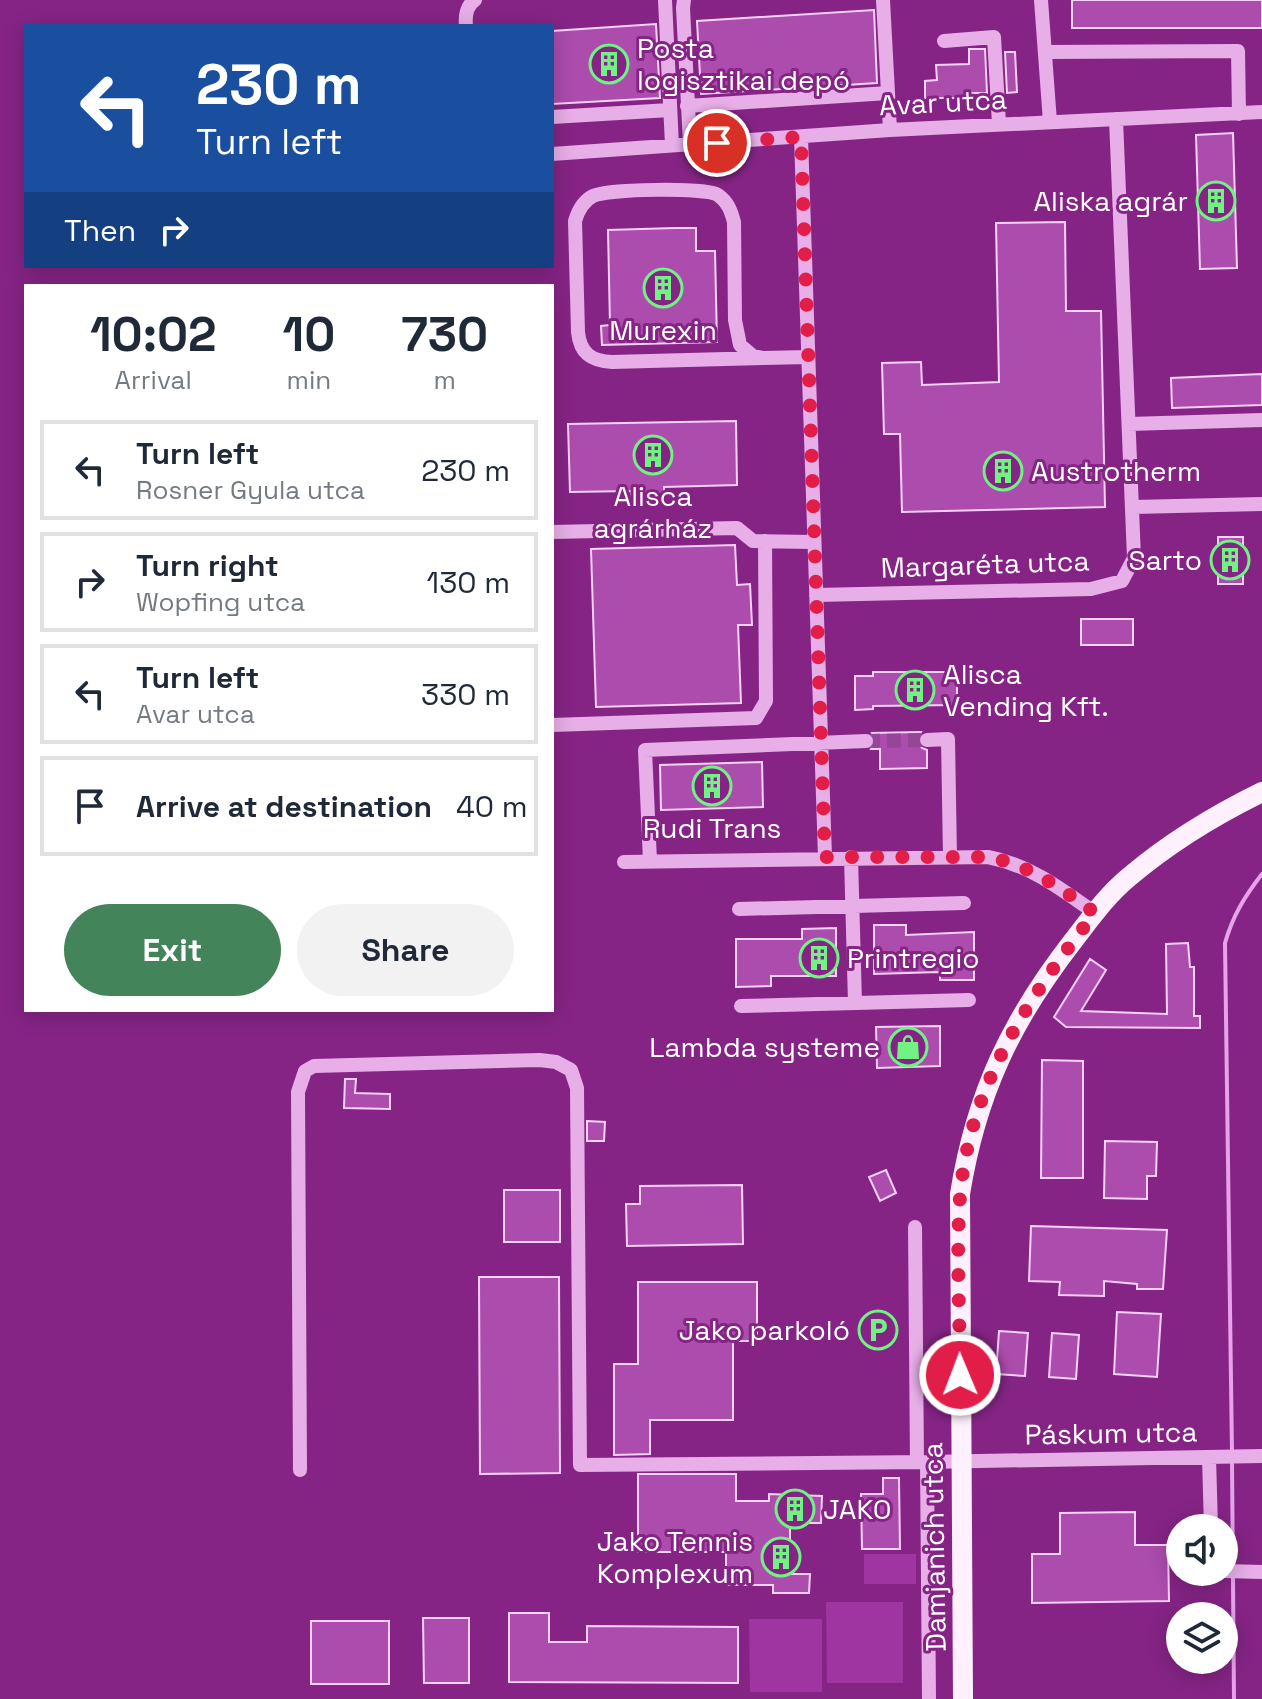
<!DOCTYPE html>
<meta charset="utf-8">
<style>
:root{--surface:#fff;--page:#f2f2f3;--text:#1f2937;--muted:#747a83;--line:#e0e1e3;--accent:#44845a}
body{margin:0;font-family:"Space Grotesk",sans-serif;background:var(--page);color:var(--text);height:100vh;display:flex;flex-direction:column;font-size:30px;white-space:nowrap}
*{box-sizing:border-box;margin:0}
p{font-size:26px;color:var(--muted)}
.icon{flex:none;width:44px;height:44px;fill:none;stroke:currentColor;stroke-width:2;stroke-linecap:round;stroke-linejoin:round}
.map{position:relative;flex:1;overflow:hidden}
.side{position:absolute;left:24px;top:284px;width:530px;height:728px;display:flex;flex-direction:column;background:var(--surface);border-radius:0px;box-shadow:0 4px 20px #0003}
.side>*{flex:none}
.top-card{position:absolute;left:24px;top:24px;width:530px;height:244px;border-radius:0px;box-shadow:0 4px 20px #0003;background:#1a4fa0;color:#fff;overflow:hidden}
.controls{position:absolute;left:1166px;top:1514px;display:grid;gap:16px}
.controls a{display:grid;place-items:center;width:72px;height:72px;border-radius:50%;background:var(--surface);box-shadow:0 4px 20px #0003;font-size:40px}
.pin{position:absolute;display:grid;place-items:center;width:68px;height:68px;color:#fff;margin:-34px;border:4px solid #fff;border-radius:50%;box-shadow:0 2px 8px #0007}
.me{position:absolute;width:88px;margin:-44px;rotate:359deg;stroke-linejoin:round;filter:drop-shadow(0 0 6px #0008)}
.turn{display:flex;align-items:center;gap:28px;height:168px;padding:0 40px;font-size:36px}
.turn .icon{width:104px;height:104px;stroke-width:2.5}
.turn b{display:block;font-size:56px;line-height:68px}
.then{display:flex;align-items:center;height:76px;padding:0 40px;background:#0003;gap:16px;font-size:30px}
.eta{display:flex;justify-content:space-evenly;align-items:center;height:136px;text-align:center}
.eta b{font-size:48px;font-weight:800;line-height:56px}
.button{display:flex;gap:16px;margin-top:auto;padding:16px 40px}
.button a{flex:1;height:92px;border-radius:48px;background:var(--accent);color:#fff;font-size:32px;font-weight:800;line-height:92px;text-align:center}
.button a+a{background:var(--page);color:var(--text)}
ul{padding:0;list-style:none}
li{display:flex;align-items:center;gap:24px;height:100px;margin:0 16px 12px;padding:0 24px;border:4px solid var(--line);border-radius:0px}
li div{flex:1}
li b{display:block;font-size:30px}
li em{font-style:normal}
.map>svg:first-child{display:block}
.green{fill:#9f35a1}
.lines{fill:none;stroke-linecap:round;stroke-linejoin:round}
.stream{stroke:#e7a2e9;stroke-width:4}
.building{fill:#ac4cad;stroke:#f6d2f6;stroke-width:2}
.minor-tunnel{stroke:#974597;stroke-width:14;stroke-dasharray:14 7;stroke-linecap:butt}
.minor{stroke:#e7aee8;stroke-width:14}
.major{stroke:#fef1fd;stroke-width:20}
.route{stroke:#e11d48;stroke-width:14;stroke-dasharray:0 25.2}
.labels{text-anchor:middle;stroke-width:6;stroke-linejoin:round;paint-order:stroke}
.poi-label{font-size:28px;fill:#fff;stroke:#852485;text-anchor:start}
.street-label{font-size:28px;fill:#fff;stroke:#852485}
</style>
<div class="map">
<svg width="1262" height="1699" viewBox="0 0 1262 1699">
<rect width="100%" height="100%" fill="#852485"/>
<path class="green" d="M864,1554h52v30h-52z
M826,1602h77v81h-76z
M749,1619h73v73h-72z"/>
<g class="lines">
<path class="stream" d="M1232,1453l-7,-510c8,-28 20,-47 37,-69
M1232,1462l2,237"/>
</g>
<path class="building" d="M1072,0h190v28h-190z
M874,10l3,73 -176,11 -4,-73z
M656,24l4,74 -108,6v-73z
M969,49h16l2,44h-15v5h-47v-17l12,-1 -1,-15 33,-1z
M1005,52h10l2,40 -10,1z
M1233,133l4,135 -37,1 -4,-134z
M1065,222l1,89h35l4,196 -203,5 -2,-78h-16l-2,-71 39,-1 1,23 77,-3 -3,-159z
M675,228h21v23h19l2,91 -115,3 -1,-19 9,-1 -2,-95z
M1262,374v31l-90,3 -1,-30z
M736,421l1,64 -73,2v11l-32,1 -1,-8 -61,1 -2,-68z
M1218,537h25v47h-25z
M735,545l2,40 13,-1 2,41h-14l3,78 -145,4 -5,-158z
M1081,619h52v26h-52z
M873,672h84v33l-84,1v3l-18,1v-34h18z
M921,732l-4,9 5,7 5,2v18l-47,1v-20h-9l5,-8 -4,-8z
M762,762l1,45 -102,3 -1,-45z
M874,925h32v10l68,-3v48h-34v-8l-66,2z
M836,928v48h-65v10l-35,1v-48h66v-10z
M1188,943l2,24h4v49h6v12l-134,-1 -12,-10 36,-58 16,11 -25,41 86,3 -1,-70z
M940,1026v40l-63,2 -1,-41z
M1042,1060l41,1v117h-42z
M345,1079h11l-1,14 35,1v15l-46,-1z
M587,1121l18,1 -1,19h-17z
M1105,1141l52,1 -1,34h-9v23l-43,-1z
M886,1170l10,23 -16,8 -11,-24z
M742,1185l1,59 -116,2 -1,-42h14v-18z
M504,1190h56v52h-56z
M1031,1226l136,4 -4,59h-26v-5l-33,-3v15l-45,-1 1,-13 -31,-1z
M479,1277h80l1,196 -80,1z
M638,1282h119v59h-24v79h-83v34l-36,1v-91h24z
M1117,1312l44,2 -4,63 -43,-3z
M999,1331l29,2 -3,43 -29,-2z
M1052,1333l27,2 -3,44 -27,-2z
M638,1474h98v27h33v-7l53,2 -1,27h-31v51h20l-1,19h-36v-8h-47v-33h-88z
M883,1478h16l1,71h-38l-1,-55h22z
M1135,1512v33h33l1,56 -137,2v-49h28v-41z
M509,1613h40v29h38v-16l151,1v56l-229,-1z
M423,1618h46v65h-45z
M311,1621h78v63h-78z"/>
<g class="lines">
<path class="minor-tunnel" d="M866,741l61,-1"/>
<path class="minor" d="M665,0l7,145
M684,0l-1,8 7,136
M883,0l7,130
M1041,0l9,122
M466,26c-1,-10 0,-20 9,-26
M944,41l50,-4 5,87
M1046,52l192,-1 1,63
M687,106l201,-13
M552,117l118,-7
M801,137l24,720
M552,154l338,-24 372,-18
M763,358l-151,4c-21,-1 -32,-9 -34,-30l-3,-111c3,-10 8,-20 18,-25 13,-7 113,-9 125,-1 10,7 13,16 16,27l1,98 5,25 13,11 10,2 45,-1
M1129,424l133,-4
M1133,507l129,-3
M552,532l185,-4 16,13 61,1
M816,595l275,-6 31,-8 12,-23 -18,-439
M552,725l204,-7 10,-17 -1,-160
M927,740l21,-1 2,118
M851,857l4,146
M650,861l-5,-111 221,-9
M624,862l364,-5c42,8 72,31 107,56
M739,909l225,-6
M741,1006l228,-6
M915,1227l2,235
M1209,1457l2,71
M300,1470l-2,-378 7,-21 9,-5 226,-6 16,2 15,8 6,18 3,377 347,-3
M1224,1571l38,1
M929,1699l-2,-237 335,-6"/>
<path class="major" d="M963,1699l-3,-505c16,-100 51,-173 113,-253 17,-22 34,-46 56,-64 40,-34 86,-62 133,-85"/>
</g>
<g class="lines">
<path class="route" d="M717,143l84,-6 24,720h163c42,8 72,31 107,56 -66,84 -126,173 -135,284 -4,58 0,119 0,178"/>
</g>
<defs>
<g id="building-ring" transform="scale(2)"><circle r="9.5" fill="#852485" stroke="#71f384" stroke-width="1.5"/><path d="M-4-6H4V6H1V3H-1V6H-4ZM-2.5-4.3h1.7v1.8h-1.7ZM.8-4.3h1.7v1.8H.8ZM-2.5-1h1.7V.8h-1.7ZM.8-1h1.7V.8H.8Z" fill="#71f384"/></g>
<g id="shop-ring" transform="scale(2)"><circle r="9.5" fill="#852485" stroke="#71f384" stroke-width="1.5"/><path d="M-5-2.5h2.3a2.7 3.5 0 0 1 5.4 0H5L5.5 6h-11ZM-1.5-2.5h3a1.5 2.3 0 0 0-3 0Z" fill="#71f384"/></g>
<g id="parking-ring" transform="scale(2)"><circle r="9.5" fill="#852485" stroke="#71f384" stroke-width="1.5"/><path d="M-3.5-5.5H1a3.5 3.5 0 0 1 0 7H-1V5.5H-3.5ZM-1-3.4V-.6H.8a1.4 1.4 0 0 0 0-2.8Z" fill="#71f384"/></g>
</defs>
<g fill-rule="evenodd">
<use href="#building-ring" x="609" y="64"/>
<use href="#building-ring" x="1216" y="201"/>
<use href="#building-ring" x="663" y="288"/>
<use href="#building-ring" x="653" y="455"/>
<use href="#building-ring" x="1003" y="471"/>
<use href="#building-ring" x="1230" y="560"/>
<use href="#building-ring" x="915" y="690"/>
<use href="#building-ring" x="712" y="786"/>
<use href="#building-ring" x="819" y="958"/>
<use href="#shop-ring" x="908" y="1047"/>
<use href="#parking-ring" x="878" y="1330"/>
<use href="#building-ring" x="795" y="1509"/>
<use href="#building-ring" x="781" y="1557"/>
</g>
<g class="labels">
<g class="poi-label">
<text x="637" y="58">Posta<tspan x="637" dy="32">logisztikai depó</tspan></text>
<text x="1188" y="211" text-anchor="end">Aliska agrár</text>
<text x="663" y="340" text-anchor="middle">Murexin</text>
<text x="1031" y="481">Austrotherm</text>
<text x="653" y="506" text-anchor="middle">Alisca<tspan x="653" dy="32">agrárház</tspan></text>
<text x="1202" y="570" text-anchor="end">Sarto</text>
<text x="943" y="684">Alisca<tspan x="943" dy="32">Vending Kft.</tspan></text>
<text x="712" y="838" text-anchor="middle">Rudi Trans</text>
<text x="847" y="968">Printregio</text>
<text x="880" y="1057" text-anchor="end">Lambda systeme</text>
<text x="850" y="1340" text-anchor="end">Jako parkoló</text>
<text x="823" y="1519">JAKO</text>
<text x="753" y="1551" text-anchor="end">Jako Tennis<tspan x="753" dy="32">Komplexum</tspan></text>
</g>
<g class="street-label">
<text transform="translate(943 102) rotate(-3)" y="10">Avar utca</text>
<text transform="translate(985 564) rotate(-2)" y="10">Margaréta utca</text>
<text transform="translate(1111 1433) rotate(-1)" y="10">Páskum utca</text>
<text transform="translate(934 1547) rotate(-91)" y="10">Damjanich utca</text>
</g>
</g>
</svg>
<div class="controls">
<a><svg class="icon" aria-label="sound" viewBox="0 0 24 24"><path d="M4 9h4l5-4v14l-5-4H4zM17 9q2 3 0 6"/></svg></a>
<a><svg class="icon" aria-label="layers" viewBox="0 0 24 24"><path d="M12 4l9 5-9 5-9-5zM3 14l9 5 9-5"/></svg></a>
</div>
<div class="pin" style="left:717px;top:143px;background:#d93025"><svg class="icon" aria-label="arrive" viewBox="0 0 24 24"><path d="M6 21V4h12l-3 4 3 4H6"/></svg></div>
<svg class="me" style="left:960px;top:1375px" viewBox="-20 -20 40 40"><circle r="17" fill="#e11d48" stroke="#fff" stroke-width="3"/><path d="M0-11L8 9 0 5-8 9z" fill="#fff"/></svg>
<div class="top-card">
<div class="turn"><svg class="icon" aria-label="left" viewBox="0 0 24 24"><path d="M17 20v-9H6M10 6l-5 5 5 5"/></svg><div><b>230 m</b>Turn left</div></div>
<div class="then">Then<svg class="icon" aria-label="right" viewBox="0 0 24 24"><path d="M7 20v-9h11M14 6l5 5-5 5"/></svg></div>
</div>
<section class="side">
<div class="eta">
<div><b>10:02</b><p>Arrival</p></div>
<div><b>10</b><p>min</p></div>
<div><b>730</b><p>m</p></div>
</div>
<ul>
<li><svg class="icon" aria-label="left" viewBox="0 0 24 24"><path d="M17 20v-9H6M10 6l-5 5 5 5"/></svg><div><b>Turn left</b><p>Rosner Gyula utca</p></div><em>230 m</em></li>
<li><svg class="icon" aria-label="right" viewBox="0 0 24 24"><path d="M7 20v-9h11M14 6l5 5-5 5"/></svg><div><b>Turn right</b><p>Wopfing utca</p></div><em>130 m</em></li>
<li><svg class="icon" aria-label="left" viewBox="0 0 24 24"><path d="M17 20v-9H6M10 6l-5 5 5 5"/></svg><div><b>Turn left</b><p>Avar utca</p></div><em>330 m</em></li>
<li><svg class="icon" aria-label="arrive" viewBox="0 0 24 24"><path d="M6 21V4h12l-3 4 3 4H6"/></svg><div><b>Arrive at destination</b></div><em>40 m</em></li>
</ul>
<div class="button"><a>Exit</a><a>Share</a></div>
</section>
</div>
